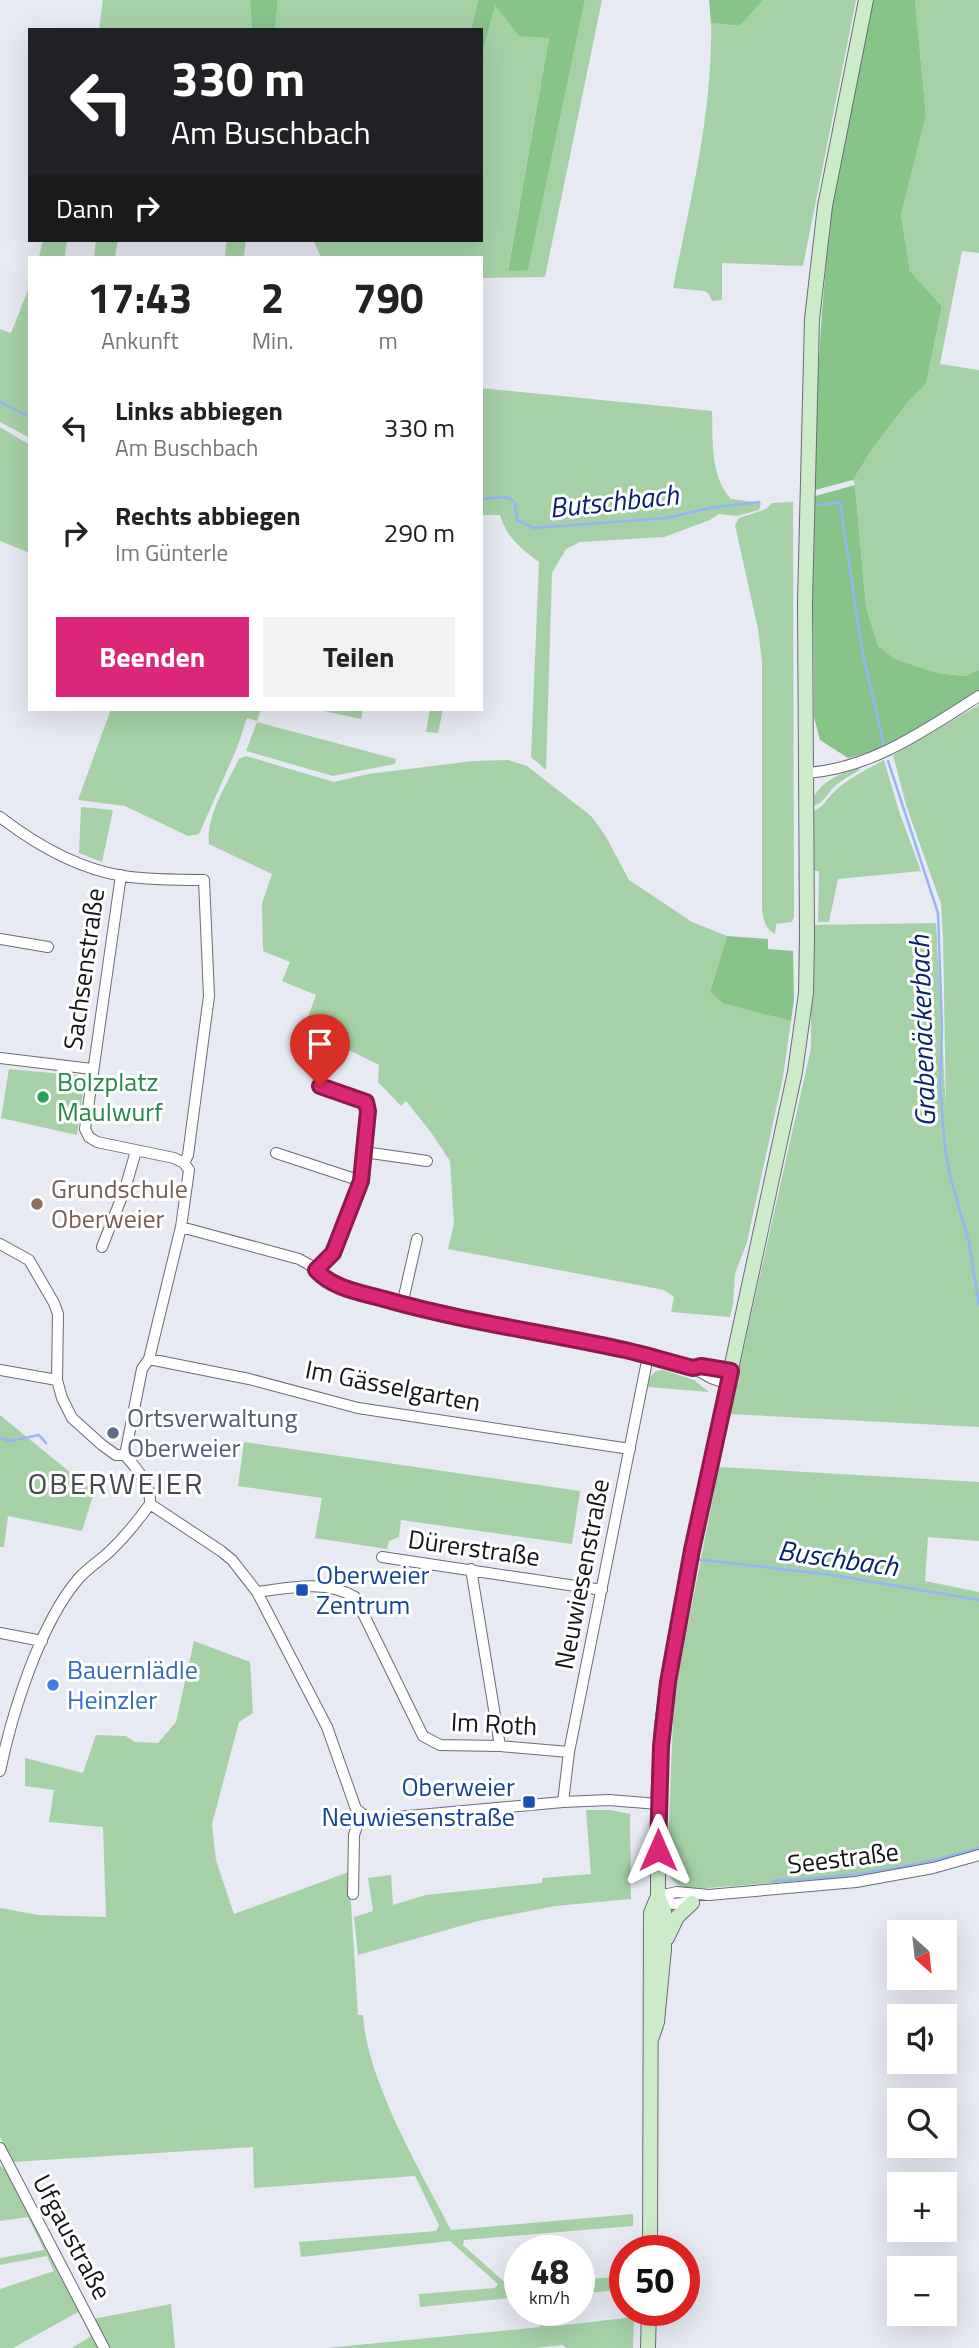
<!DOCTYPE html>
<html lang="de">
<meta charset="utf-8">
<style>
:root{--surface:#fff;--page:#f2f2f2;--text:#222;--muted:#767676;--accent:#db2777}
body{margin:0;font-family:"Titillium Web",sans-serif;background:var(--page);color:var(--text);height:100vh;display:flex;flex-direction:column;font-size:26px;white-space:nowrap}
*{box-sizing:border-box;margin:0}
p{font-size:23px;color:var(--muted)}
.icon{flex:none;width:38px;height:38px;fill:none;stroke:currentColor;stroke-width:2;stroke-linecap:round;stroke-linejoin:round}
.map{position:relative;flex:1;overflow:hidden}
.drawer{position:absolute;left:28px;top:256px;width:455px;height:455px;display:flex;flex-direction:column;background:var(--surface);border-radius:0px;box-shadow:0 7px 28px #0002}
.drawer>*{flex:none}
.guide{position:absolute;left:28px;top:28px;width:455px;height:214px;border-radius:0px;box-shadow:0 7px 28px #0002;background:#202124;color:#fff;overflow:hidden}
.needle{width:46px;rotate:153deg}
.buttons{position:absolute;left:887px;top:1920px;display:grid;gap:14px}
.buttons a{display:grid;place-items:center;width:70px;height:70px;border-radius:0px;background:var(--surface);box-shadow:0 7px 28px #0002;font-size:35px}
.speed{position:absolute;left:504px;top:2235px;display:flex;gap:14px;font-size:35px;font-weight:700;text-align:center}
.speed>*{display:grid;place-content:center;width:91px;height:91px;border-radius:50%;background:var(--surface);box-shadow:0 7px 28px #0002;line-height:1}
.speed small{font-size:18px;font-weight:400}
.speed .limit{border:10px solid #d22;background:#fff;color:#111}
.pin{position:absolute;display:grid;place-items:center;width:60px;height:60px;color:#fff;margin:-72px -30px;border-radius:50% 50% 50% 0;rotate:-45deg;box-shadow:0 0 7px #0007}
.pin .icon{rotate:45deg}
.me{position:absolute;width:77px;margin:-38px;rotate:0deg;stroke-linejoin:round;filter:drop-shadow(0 0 5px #0008)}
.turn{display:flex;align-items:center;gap:24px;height:147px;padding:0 28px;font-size:32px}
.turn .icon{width:91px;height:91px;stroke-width:2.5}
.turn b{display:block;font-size:49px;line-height:60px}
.then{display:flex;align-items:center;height:66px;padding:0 28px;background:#0003;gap:14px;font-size:26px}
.eta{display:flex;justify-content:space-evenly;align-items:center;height:119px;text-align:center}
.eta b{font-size:42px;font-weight:700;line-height:49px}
.action{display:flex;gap:14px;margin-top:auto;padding:14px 28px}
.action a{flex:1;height:80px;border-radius:0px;background:var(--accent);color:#fff;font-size:28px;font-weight:700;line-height:80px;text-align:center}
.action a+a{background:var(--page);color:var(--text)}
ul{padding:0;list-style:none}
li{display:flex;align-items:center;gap:21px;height:105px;padding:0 28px}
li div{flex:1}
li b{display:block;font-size:26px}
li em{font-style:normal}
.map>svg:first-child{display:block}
.green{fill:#a6d1a6}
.forest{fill:#88c489}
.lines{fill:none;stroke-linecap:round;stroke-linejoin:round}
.stream{stroke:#94b5f8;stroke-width:2.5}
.minor-casing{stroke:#6a6c74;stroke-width:12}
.secondary-casing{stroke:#6a6c74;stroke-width:16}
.minor{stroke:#fff;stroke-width:10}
.secondary{stroke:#ccebc9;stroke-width:14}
.route-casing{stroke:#8e194d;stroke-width:18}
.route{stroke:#db2777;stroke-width:12}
.leisure-dot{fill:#2e9e5b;stroke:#fff;stroke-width:2.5}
.education-dot{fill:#8d6e63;stroke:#fff;stroke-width:2.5}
.service-dot{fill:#5c6f8a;stroke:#fff;stroke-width:2.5}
.transit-dot{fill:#1a4fb4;stroke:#fff;stroke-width:2.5}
.shop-dot{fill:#3f7fe0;stroke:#fff;stroke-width:2.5}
.labels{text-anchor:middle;stroke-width:6;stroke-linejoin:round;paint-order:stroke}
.street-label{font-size:26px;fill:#131417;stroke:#fff}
.leisure-label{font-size:26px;fill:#27864d;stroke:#fff;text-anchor:start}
.education-label{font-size:26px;fill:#785e54;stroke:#fff;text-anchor:start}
.service-label{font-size:26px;fill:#4e5e75;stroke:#fff;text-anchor:start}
.transit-label{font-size:26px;fill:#164399;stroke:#fff;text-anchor:start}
.shop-label{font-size:26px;fill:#366cbe;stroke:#fff;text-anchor:start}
.water-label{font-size:28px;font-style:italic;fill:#07236e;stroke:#fff}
.quarter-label{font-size:30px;letter-spacing:2px;fill:#474951;stroke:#fff}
</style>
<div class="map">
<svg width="979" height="2348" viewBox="0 0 979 2348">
<rect width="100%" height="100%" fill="#e7e9f3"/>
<path class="green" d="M103,0h147l2,30h-153z
M278,0h200l-7,30h-196z
M585,0h17l-57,277 -64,1v-21h-160l-8,-17h168v-181l13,-54 55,33 -41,232 20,-1z
M763,0h93l-53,266 -81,-3v37l-10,1 -3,-7 -4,-3 -32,-3c17,-87 40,-176 38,-265l29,3z
M915,0h64v253l-17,-2 -22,113 39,6v300l-14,6 -28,-3 -42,-14 -17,-13 -12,-39 -11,-122 -2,-5 19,-31 36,-47 18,-18 16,-76 -32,-37 -9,-56 25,-100z
M43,240h24l-2,17h-26z
M96,240h22l-3,17h-21z
M227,240h19l-2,17h-19z
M30,285v153l-30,-16v-93l11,4z
M481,388l231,23c1,30 -2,65 19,88l30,4 -2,7 -22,6 -18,-2 -9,6 -46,17 -84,5 -14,7 -14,24 -6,197 -15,-13 8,-195c-19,-14 -32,-24 -39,-47h-19z
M0,427l30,18v108l-30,-12z
M793,502l1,415 -2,5 -16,2 -1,10c-10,-6 -11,-13 -13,-24v-248l-4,-33 -23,-104 4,-7 27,-9 6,-6z
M979,705v722l-250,-13 82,-366v-123l125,-2 10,186 -3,-173 -2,-32 -35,-99 -13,-50z
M111,709h150l-4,12 -10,-3 -10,30 -38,86 -11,2 -63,-30 -47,-6z
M314,709h49l-2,10z
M430,709h13l-5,24 -12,-1z
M257,722l139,37 -1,5 -62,12 -87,-25z
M246,756l88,26 34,-8 105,-13 35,-1 19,6 64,50 14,19 24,45 63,42 35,14 -17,56 14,12 67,17 -8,56 -36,165 -12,32 -2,30 -3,13 -59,-5 3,-15 -10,-7 -216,-41 6,-25 -4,-63 -20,-30 -24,-30 -5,5 -23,-24 1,-17 -30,-15 -48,-14 15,-41 -34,-14 8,-19 -27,-11 -1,-48 10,-29 -63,-30c-3,-29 18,-60 30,-85z
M884,760l15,51 22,60 -83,8 -9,43h-11l1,-51h-7l-1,-60c11,-1 13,-9 21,-17 14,-15 34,-24 52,-34z
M859,768l1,2c-9,5 -18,10 -26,17 -8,8 -11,18 -23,19 4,-23 28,-32 48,-38z
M81,807l32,3 -11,52 -23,-9z
M9,1069l76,7 -8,59 -76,-17z
M663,1370l31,10 15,12 -61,-5 1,-9 7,-7z
M0,1415l94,77 -12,39 -74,-15 -4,31h-4z
M244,1442l336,49 -8,53 -171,-24 -2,17 -10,4 -2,8 -72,-11 7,-40 -84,-12z
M719,1467l260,15v59l-51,-4 -3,44 54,11v259l-20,7 -76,17 -190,14c-14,-2 -20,-6 -26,-18l7,-176z
M194,1641l56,21 3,51 -14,9 -27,102 4,36 18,54 115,-42 9,143h5c4,66 57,155 88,215l182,-16v12l-169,14 -1,5 47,42 10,-1v20l-9,-8 -91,9 -1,-13 76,-6 3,-4 -48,-43 -149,16 -2,-15 137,-11 3,-6 -24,-49 -161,12 -1,-41 -241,15 -12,-25v-229l38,7 68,2 -3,-90 -54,-5 5,-32 -29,-4v-28l58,15 13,-38 30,1 9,6 23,1 18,-21z
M586,1810h24l20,4 1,85 -76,7 -77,15 -120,34 -4,-38 19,-6 -5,-33 23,-3 2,30 33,-10 116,-12v-5l49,-4z
M0,2165l5,5 94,178h-27l19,-12 -13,-24 -65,36h-13v-59l54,-18 -7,-15 -47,9v-7l44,-8 -16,-33 -28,4z
M625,2276v13l-46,5v-14z
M171,2304l4,44h-67l-15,-29z
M524,2310h14l18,16 78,-9 -1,31h-67l-3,-3 -29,3h-207l214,-21z"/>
<path class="forest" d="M250,0h28l-3,30h-23z
M478,0h107l-57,270 -20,1 41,-233 -30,-2 -24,-31 -14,54v-29h-10z
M709,0h54l-23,26 -29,-3z
M872,0h43l11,115 -25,100 9,56 32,36 -16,77 -18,18 -36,47 -19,31 -42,11 11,-180 11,-120z
M855,485l11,122 12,39 17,13 42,14 28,3 14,-6v21c-41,26 -84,56 -131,67l-28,-18 -6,-23 -2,-220z
M727,936l41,3v10l25,2 1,49 -3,21 -67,-17 -14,-12z"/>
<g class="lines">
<path class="stream" d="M0,402l30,15
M481,499l25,-2 9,5 2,18 17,8 132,-10 44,-10 49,-6
M818,505l22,-3 22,148 22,95
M888,761l50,152 4,115 -2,59 5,61 5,28 19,67 10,62
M0,1438l10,3 29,-6 7,8
M694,1559l139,16 146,25
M772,1881c71,-3 139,-12 207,-33"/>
<g class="minor-casing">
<path id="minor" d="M806,773c65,-4 119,-43 173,-77
M0,817c35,27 79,52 123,59 27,4 54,4 81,4l5,116 -21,159 -4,8 5,7 -8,57 -32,132 -7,10 -17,86c13,16 26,28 25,49
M121,875l-36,254 4,8 8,5 77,16 10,5
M0,939l48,8
M0,1058l92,11
M364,1152l63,9
M276,1153l85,28
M181,1227l118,32 9,5 28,22 146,38 166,32 45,12 18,10 17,6
M0,1244l29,16 25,43 4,11 -1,66 5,18 10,20 30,27 14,10h9
M102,1247l23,-58 11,-38
M316,1270l17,-17 28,-72 7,-70 -2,-9 -46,-17
M402,1305l15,-66
M149,1359l100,20 109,29 272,41
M693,1368l8,-2 30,6
M0,1370l57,10
M150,1504l71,47 11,9 25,32 70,135 29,82 11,8 8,2 188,-17 46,-2 49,4
M382,1557l220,33
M471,1569l29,177
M257,1592c33,-4 67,-13 98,5l68,139 17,9 60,1 69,6
M0,1633l42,8
M0,1771c12,-58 40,-148 79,-193 8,-9 20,-17 29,-25 16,-15 29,-31 42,-49
M563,1802l6,-50 79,-396
M353,1894l1,-59 7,-21
M658,1896l19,-4 32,3 147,-13 77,-14 46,-13
M658,1896l15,8 21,-2
M0,2148l104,200"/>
</g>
<g class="secondary-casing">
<path id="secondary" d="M667,1938l10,-21 15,-14
M652,2037l5,-15 7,-73v-38l-6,-15v-92l4,-78 6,-44 24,-132 103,-478 11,-79 1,-57 -2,-334 7,-283 13,-113 41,-206
M650,2250l1,-337 7,-17
M648,2348l1,-38"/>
</g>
<use href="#minor" class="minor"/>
<use href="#secondary" class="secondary"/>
</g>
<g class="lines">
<g class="route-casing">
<path id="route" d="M320,1086l46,16 2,9 -7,70 -28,72 -17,17c18,19 43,22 68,29 77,22 157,33 236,50 25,5 49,13 73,19l8,-2 30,5 -39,179 -24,132 -7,64 -3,104"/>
</g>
<use href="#route" class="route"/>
</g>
<circle class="leisure-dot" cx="43" cy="1097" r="7"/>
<circle class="education-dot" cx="37" cy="1204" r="7"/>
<circle class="service-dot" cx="113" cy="1433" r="7"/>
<g class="transit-dot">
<rect x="295" y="1583" width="14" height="14" rx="3.5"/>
<rect x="522" y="1795" width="14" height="14" rx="3.5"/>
</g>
<circle class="shop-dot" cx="53" cy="1685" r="7"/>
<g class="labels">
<g class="street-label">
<text transform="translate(84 969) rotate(-82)" y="9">Sachsenstraße</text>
<text transform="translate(393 1386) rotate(11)" y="9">Im Gässelgarten</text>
<text transform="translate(474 1548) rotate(8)" y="9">Dürerstraße</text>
<text transform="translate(582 1574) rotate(-79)" y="9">Neuwiesenstraße</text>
<text transform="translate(494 1724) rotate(3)" y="9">Im Roth</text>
<text transform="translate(843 1858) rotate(-7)" y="9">Seestraße</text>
<text transform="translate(72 2237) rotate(62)" y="9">Ufgaustraße</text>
</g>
<g class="leisure-label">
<text x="57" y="1091">Bolzplatz<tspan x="57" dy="30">Maulwurf</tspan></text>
</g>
<g class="education-label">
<text x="51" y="1198">Grundschule<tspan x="51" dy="30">Oberweier</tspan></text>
</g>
<g class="service-label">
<text x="127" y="1427">Ortsverwaltung<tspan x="127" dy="30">Oberweier</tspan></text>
</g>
<g class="transit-label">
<text x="316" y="1584">Oberweier<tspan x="316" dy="30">Zentrum</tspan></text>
<text x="515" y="1796" text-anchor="end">Oberweier<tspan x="515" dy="30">Neuwiesenstraße</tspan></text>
</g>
<g class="shop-label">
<text x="67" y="1679">Bauernlädle<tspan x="67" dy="30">Heinzler</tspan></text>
</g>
<g class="water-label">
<text transform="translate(614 501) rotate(-6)" y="10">Butschbach</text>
<text transform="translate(922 1031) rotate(-92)" y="10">Grabenäckerbach</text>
<text transform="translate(838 1558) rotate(8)" y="10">Buschbach</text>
</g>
<g class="quarter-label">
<text x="116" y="1494">OBERWEIER</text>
</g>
</g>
</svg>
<div class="buttons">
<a><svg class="needle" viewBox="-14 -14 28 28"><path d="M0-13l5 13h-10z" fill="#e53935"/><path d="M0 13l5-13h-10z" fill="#767676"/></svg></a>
<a><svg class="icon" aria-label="sound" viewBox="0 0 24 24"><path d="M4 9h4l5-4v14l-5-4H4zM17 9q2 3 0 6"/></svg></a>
<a><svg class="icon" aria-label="search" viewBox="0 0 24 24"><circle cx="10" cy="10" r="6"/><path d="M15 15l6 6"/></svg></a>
<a>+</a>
<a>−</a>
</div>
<div class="speed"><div>48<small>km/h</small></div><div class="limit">50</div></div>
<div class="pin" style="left:320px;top:1086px;background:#d93025"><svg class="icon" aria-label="arrive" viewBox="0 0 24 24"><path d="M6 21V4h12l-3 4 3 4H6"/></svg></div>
<svg class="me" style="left:658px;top:1850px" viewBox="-20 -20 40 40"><path d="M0-17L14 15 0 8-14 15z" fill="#db2777" stroke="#fff" stroke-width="4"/></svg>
<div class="guide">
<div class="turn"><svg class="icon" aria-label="left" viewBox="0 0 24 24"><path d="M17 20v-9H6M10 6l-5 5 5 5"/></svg><div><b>330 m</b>Am Buschbach</div></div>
<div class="then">Dann<svg class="icon" aria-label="right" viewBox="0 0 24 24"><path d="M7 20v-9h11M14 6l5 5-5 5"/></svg></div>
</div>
<section class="drawer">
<div class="eta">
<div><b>17:43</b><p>Ankunft</p></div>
<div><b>2</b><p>Min.</p></div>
<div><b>790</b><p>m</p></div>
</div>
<ul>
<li><svg class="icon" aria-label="left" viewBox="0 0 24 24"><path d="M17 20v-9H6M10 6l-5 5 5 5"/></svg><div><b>Links abbiegen</b><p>Am Buschbach</p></div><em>330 m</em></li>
<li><svg class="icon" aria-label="right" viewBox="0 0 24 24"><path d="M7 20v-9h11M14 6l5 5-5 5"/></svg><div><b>Rechts abbiegen</b><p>Im Günterle</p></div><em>290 m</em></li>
</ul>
<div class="action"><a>Beenden</a><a>Teilen</a></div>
</section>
</div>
